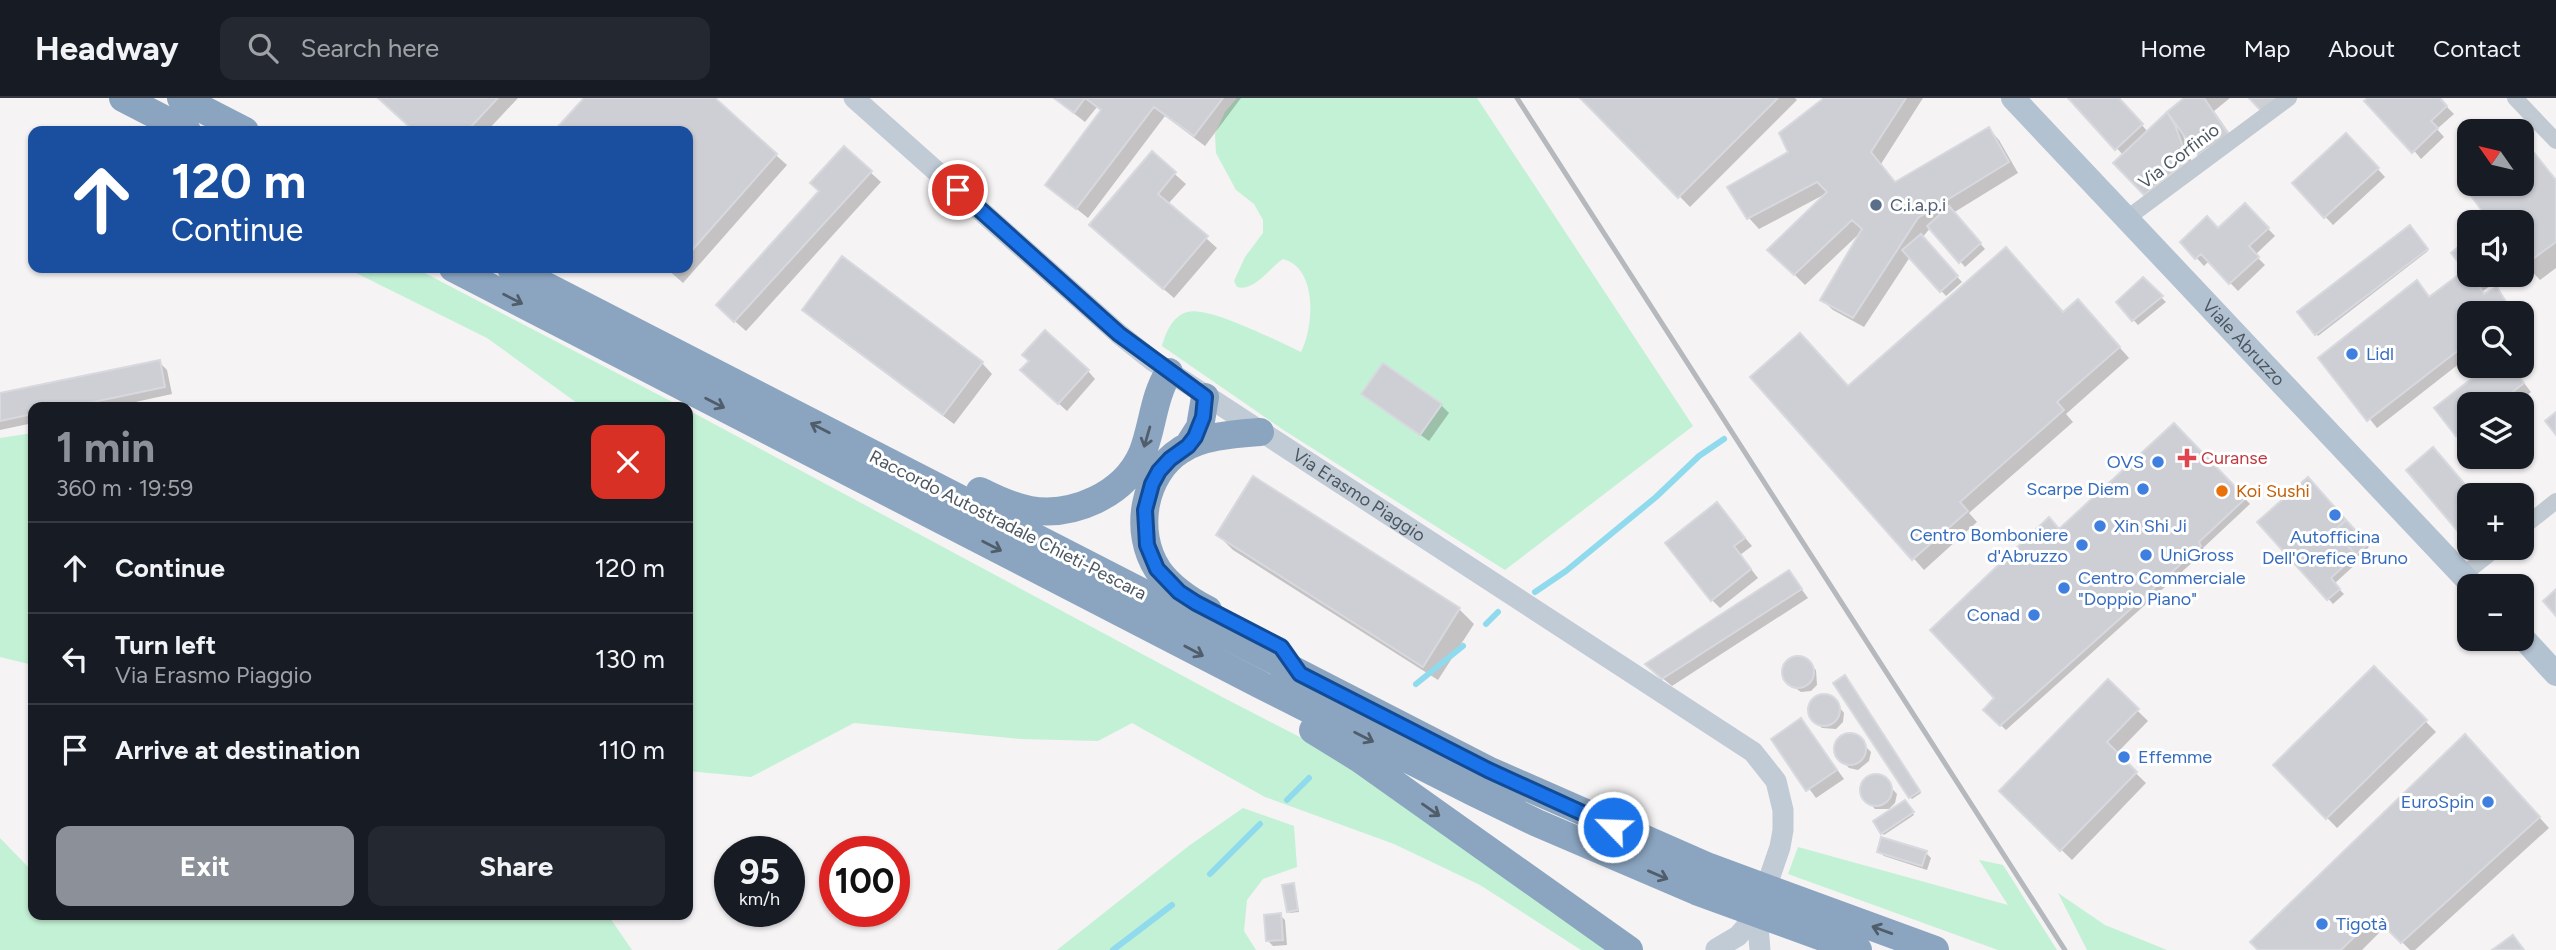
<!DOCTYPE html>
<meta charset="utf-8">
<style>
:root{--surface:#171b24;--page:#242831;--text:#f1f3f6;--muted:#9ea1a6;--line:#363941;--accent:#8c9099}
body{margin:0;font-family:Figtree,sans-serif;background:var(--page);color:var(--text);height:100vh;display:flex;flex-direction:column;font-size:26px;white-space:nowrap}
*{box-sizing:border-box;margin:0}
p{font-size:23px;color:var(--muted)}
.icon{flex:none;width:38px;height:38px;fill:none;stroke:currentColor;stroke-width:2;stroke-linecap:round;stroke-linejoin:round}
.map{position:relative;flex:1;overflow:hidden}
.details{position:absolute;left:28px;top:304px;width:665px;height:518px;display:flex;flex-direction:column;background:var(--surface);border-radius:14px;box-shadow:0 2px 5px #0004}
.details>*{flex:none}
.top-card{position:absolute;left:28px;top:28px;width:665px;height:147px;border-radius:14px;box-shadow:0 2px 5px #0004;background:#1a4fa0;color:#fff;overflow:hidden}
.needle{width:46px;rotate:304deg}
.controls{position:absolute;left:2457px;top:21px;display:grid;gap:14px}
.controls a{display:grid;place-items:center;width:77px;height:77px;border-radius:14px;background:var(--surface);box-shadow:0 2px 5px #0004;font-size:35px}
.speed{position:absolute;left:714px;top:738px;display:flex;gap:14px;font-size:35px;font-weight:700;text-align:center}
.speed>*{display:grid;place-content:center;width:91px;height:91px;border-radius:50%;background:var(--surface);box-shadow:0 2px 5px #0004;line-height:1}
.speed small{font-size:18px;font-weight:400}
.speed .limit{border:10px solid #d22;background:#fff;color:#111}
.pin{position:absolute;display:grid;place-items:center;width:60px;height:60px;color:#fff;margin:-30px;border:4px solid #fff;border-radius:50%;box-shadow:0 2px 7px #0007}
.me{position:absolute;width:77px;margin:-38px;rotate:294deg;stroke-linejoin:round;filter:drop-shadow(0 0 5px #0008)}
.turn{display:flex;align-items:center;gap:24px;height:147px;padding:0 28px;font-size:32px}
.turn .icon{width:91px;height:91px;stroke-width:2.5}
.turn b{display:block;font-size:49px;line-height:60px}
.round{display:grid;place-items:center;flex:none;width:74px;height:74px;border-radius:14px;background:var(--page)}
.overview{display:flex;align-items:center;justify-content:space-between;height:119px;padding:0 28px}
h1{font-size:42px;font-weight:700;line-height:52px;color:var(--accent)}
.action{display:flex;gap:14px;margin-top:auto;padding:14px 28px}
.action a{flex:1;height:80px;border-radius:14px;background:var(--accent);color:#fff;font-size:28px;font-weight:700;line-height:80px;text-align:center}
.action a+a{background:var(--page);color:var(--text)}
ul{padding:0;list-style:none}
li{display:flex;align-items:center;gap:21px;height:91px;padding:0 28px;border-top:2px solid var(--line)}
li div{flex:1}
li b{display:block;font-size:26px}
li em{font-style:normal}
header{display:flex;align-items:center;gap:42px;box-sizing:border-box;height:98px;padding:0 35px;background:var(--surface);border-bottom:2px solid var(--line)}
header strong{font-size:33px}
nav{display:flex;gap:38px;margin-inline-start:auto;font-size:24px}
.search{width:490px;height:63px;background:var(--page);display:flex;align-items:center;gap:18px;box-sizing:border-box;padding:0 24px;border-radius:14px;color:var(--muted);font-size:26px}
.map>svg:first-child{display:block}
.green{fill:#c3f1d5;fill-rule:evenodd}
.shadow{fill:#0003}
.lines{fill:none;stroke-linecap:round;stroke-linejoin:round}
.stream{stroke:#90daee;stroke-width:6}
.building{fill:#cdcfd5;stroke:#d7d9de;stroke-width:2}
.street{stroke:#c1cad2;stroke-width:16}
.secondary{stroke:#c1cbd6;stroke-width:21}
.primary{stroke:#b3c2d1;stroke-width:24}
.highway{stroke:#8ba5c1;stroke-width:28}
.rail{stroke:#b5b8bd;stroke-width:5}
.oneway{stroke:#505e6b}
.route-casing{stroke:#114b97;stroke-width:18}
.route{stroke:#1a73e8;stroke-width:12}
.service-dot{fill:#5c6f8a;stroke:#fff;stroke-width:2.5}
.shop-dot{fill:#3f7fe0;stroke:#fff;stroke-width:2.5}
.health-dot{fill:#e0444e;stroke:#fff;stroke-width:2.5}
.food-dot{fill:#e8710a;stroke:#fff;stroke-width:2.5}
.labels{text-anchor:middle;stroke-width:6;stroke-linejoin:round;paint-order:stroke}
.street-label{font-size:18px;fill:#4a5661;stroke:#fff}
.service-label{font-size:18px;fill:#4e5e75;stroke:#fff;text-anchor:start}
.shop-label{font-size:18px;fill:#366cbe;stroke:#fff;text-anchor:start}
.health-label{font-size:18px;fill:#be3a42;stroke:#fff;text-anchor:start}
.food-label{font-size:18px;fill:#c56008;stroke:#fff;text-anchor:start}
</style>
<header>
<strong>Headway</strong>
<div class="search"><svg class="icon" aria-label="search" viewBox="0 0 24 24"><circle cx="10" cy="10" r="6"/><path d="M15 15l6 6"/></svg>Search here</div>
<nav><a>Home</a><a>Map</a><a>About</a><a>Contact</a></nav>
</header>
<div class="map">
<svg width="2556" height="852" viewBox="0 0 2556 852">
<rect width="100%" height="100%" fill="#f5f3f3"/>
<path class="green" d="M1237,0h240l216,328 -188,144 -220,-139 -123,-85c4,-14 10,-29 25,-34 21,-7 92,30 114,40 13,-25 17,-84 -18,-93 -14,9 -28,33 -46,28l-3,-6 11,-24 18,-24v-13l-9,-16 -18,-14 -20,-37 -1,-19 10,-22zM1383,265l59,41 -22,31 -58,-41z
M346,170h69l269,140h-100l-97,-70z
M688,312l536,288 109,56 280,196h-32l-101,-65 -86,-41 -129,-47 -133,-74 -34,18 -77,-2 -167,-16 -103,54 -63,-6z
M33,335v232l-33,-8v-219z
M1243,710l51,18 3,41 -34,12 -16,21 -3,31 12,19h-199l133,-105z
M0,740l33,34v43h88l26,4 10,-4h451l24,35h-632z
M1798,749l210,58 -29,-45 24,5 54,85h-59l-210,-76z
M2058,795l47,32 62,25h-80z"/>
<path class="shadow" d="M379,0h139l-31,33h-72z
M586,0h126l75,67 -104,118 -17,-15h22v-137h-131z
M1054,0h187l-36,48 -40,-30 -77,102 -41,-33 56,-73 -6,-5 -12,15z
M1583,0h212l2,2 -107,107z
M1826,0h97l-42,66 15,19 93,-54 10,11 19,33 -65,40 32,36 -20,18 -34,-40 -9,11 40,44 -16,14 -36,-39 -46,70 -31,-17 -11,-10 39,-68 -56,53 -35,-35 59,-58 -70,37 -10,-11z
M2071,0h47l30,34 39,-34h43l-16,13 22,32 -29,19 -25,-30 12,37 -41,33 -38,-39 8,-8z
M2371,0h67l16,16 -17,15 7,8 -23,22z
M2522,42l34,39v89l-16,12 -18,-19v-39h-29l-30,-40 6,-4v6h53z
M2354,45l31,34 -52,48 -39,-42z
M1152,56l34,30 -18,20 49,44 -43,50 -73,-63z
M870,74l11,10 -135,149 -17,-15 92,-124z
M2245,107l30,31 -20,19 10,10 -27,26 -29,-30 -5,5 -22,-24 36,-12z
M2410,130l18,23 -110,85 -18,-24z
M2467,144l2,3v30h20l5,8 -11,8 3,4 10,-5 19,23h-46v43l-92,72 -56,-70 96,-76 14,16 37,-28z
M2143,182l23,22 -28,23 -20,-22z
M804,212l178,53 10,11 -38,50 -140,-104z
M2088,214l41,46 -63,56 7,8 -104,91 8,9 -53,48 -171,-193 95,11 216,-74z
M1031,263l57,10 7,8 -28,32 -37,-33z
M159,264l8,8 5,24 -64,14h-75v15l-33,7v-35z
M2491,268h20l20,26 -16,12h-46v35l-4,4 -29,-35z
M1364,296l77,11 8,8 -20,28z
M2174,327l76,79 -47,44 2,3 -199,179 -21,-20 12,-12 63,-167z
M2441,359l32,38h-4v46l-7,-7z
M2312,386l57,63 -10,9 -7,-2 7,7 -25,23 10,10 -11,10 -74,-82z
M1717,407l35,41 -12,9 18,23 -38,30 -8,-8z
M1218,437l241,74 15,15 -36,56 -205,-130z
M1789,474l19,26 -136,88 -17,-14z
M1794,560l9,1 13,11 1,15 -6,6 -10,1 -14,-10 -3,-14z
M2374,571l62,63 -99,96 -61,-63z
M1846,582l75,113 -9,6 -2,-2z
M2108,584l40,39 -32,33 30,29 -74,77 -71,-69z
M1824,597l9,4 11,14 -1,9 -7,7 -14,-1 -9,-8 -4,-9 6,-13z
M1801,622l43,59 -28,19 -43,-59z
M1846,637l9,1 16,16 -2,9 -11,9 -9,-2 -12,-13 2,-14z
M2476,649l73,81 -134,122h-5l-24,-24 -24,24h-102l-7,-8z
M1872,678l9,1 16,17 -2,9 -6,6h-14l-12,-13 -1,-10z
M1907,706l7,11 -30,20 -2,-2z
M1879,753l47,2 5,5 -4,12 -43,-14z
M1293,787l6,27 -9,1 -2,-2z
M1280,817l5,5 2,25 -14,1 -5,-5z"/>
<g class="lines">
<path class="stream" d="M1535,494l31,-21 90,-74 43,-41 25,-17
M1486,526l12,-12
M1416,586l47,-38
M1287,702l22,-22
M1210,776l50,-50
M1113,852l59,-45"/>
</g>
<path class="building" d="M378,0h120l-31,33h-53z
M584,0h131l62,56 -89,101v-124h-134z
M1054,0h169l-29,38 -40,-29 -78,102 -31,-24 56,-75 -16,-12 -11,15z
M1580,0h198l-100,100z
M1824,0h82l-35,54 24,30 94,-55 20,35 -91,56 -65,100 -33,-18 42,-71 -10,-9 -58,55 -27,-25 60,-58 -10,-10 -70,37 -20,-32 61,-35 -9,-19z
M2068,0h51l24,26 -28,26z
M2184,0h20l25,37 -31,20 -31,-43z
M2249,0h29l-17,13z
M2368,0h72l7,8 -16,15 7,7 -26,25 -48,-52z
M2167,14l8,13 13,36 -44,34 -31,-32z
M2346,35l33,35 -55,50 -32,-35z
M2522,40l34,42v62l-33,24 -1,-44h-32l-29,-40 8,-6v8h53z
M844,48l28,25 -138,151 -18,-17 103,-114 -9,-8z
M1152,53l24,21 -18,22 50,42 -45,53 -74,-64z
M2245,105l24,25 -20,18 10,11 -30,27 -28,-30 -6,5 -15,-17 27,-26 11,12z
M1949,108l32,37 -22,20 -32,-37z
M2410,127l18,24 -113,86 -18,-23z
M1921,136l37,42 -18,16 -38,-42z
M2467,142l2,4v31h18l-10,8 7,11 13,-7 14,23 -4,3h-38v29l-102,79 -49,-63 99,-78 12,17 36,-27 -14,-17z
M2006,149l57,65 15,-13 42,48 -63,55 7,8 -104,92 8,9 -56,49 -162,-183 50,-44 48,53z
M842,158l141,106 -40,53 -141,-105z
M2143,179l20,19 -31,25 -16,-19z
M1045,232l44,40 -31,34 -38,-34 9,-9 -7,-6z
M160,262l5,27 -100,21h-32v6l-33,7v-28z
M1383,265l59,41 -22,31 -59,-41z
M2488,268h23l13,17 -27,21h-28v22l-13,10 -22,-28z
M2556,314v23l-11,-14z
M2174,325l72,75 -47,44 2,4 -201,180 -17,-16 11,-12 -64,-68 119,-113 10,12z
M2433,349l41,48h-5v33l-8,7 -55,-65z
M1253,378l207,132 -37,59 -207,-132z
M2308,379l38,43 -12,11 22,24 -25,23 9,11 -13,11 -70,-78z
M1717,404l28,36 -11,8 17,23 -40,32 -46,-58z
M2346,422l22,24 -12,11 -22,-24z
M1789,472l13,19 -140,90 -17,-15z
M2556,491v27l-13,-15z
M1782 574a16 16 0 1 1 32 0a16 16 0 1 1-32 0Z
M2374,568l53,54 -101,99 -53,-54z
M1845,577l75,116 -11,7 -76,-115z
M2108,581l31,30 -32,33 30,30 -77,79 -61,-60z
M1808 612a16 16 0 1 1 32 0a16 16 0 1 1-32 0Z
M1801,620l36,52 -31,21 -35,-52z
M1834 651a16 16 0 1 1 32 0a16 16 0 1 1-32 0Z
M2465,636l75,83 -139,126 -26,-26 -34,33h-83l-8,-8z
M1860 692a16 16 0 1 1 32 0a16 16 0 1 1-32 0Z
M1905,702l9,12 -33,22 -8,-13z
M1881,739l46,14 -5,15 -45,-14z
M1294,785l4,27 -11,2 -5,-27z
M1281,815l2,27 -17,1 -2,-26z
M2513,837l11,15h-32z"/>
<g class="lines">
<path class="street" d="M2515,0l41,43
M2126,121l163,-121
M2522,430l34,-27
M2463,477l34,-27"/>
<g class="secondary">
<path id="s1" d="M854,0l265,236 34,27 600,391 23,29 7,29v20l-3,17 -23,67 -19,22 -22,13"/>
<path d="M1757,816l3,36"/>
</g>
<g class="primary">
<path id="s2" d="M2013,0l460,488"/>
<path d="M2522,539l34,37"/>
</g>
<path class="highway" d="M123,0l64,33
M181,0l64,33
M453,170l806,416 214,108 64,31 159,68 162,59
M511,170l977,502 221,97 226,83
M1188,348l12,-19 5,-30
M980,393c16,8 33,16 50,19 43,7 94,-15 112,-56 11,-27 11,-57 27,-82
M1208,512c-19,-10 -38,-23 -50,-40 -25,-38 -15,-96 23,-120 21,-14 54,-16 79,-18
M1313,632l47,29 269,191"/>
<path class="rail" d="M1517,0l548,852"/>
</g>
<defs><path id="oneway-shaft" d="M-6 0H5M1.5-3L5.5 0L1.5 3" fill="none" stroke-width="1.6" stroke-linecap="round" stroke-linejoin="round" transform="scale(1.75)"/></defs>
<g class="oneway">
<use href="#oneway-shaft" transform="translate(513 201) rotate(27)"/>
<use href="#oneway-shaft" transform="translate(715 305) rotate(27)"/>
<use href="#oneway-shaft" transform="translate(820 330) rotate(-153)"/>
<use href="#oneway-shaft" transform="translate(1147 339) rotate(106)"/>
<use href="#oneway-shaft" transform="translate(992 448) rotate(27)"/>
<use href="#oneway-shaft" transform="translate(1194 553) rotate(28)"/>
<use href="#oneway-shaft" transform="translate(1364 639) rotate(27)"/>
<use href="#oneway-shaft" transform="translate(1431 712) rotate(35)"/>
<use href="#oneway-shaft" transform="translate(1658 777) rotate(23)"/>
<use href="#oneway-shaft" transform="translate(1882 832) rotate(-160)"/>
</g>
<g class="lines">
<g class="route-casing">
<path id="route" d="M958,92l161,144 86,63 -2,20 -8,20 -7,9 -18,13 -11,12 -7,13 -7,26 2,35 10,24 22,23 17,11 85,44 19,27 188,96 125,57"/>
</g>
<use href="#route" class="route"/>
</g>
<circle class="service-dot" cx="1876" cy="107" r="7"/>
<g class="shop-dot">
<circle cx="2352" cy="256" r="7"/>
<circle cx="2158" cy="364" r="7"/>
<circle cx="2143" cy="391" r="7"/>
<circle cx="2335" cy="417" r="7"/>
<circle cx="2100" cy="428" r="7"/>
<circle cx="2082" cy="447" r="7"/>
<circle cx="2146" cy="457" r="7"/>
<circle cx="2064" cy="490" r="7"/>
<circle cx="2034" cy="517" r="7"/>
<circle cx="2124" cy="659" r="7"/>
<circle cx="2488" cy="704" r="7"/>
<circle cx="2322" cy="826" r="7"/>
</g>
<path class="health-dot" d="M2183.5 349.5h7v7h7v7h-7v7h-7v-7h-7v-7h7z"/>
<circle class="food-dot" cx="2222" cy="393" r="7"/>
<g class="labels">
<g class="street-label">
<text transform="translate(2179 58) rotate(-37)" y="6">Via Corfinio</text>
<text dy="6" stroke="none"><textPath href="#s2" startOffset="336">Viale Abruzzo</textPath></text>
<text dy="6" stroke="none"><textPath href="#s1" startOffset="644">Via Erasmo Piaggio</textPath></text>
<text transform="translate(1008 427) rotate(27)" y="6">Raccordo Autostradale Chieti-Pescara</text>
</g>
<g class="service-label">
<text x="1890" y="113">C.i.a.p.i</text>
</g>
<g class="shop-label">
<text x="2366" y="262">Lidl</text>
<text x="2144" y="370" text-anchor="end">OVS</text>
<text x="2129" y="397" text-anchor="end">Scarpe Diem</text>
<text x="2114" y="434">Xin Shi Ji</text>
<text x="2068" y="443" text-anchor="end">Centro Bomboniere<tspan x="2068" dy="21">d'Abruzzo</tspan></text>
<text x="2335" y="445" text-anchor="middle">Autofficina<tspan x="2335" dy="21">Dell'Orefice Bruno</tspan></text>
<text x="2160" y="463">UniGross</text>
<text x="2078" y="486">Centro Commerciale<tspan x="2078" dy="21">"Doppio Piano"</tspan></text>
<text x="2020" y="523" text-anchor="end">Conad</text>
<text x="2138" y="665">Effemme</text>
<text x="2474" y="710" text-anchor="end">EuroSpin</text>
<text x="2336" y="832">Tigotà</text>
</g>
<g class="health-label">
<text x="2201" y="366">Curanse</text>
</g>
<g class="food-label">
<text x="2236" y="399">Koi Sushi</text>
</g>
</g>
</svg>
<div class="controls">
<a><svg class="needle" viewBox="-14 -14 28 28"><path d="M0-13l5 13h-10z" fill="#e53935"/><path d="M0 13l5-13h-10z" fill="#9ea1a6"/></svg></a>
<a><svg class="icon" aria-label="sound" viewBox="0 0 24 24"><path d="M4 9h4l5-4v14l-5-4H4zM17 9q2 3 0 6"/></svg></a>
<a><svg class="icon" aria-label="search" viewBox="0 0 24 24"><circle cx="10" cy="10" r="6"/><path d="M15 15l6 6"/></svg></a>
<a><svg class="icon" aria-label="layers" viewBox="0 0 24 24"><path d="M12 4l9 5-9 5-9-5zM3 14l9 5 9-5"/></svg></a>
<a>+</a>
<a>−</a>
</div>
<div class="speed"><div>95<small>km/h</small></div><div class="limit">100</div></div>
<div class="pin" style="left:958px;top:92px;background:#d93025"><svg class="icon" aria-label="arrive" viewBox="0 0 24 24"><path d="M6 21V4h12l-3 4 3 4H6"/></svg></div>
<svg class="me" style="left:1613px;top:729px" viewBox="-20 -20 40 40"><circle r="17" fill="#1a73e8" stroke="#fff" stroke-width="3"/><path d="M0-11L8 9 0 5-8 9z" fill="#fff"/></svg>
<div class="top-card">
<div class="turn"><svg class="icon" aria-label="ahead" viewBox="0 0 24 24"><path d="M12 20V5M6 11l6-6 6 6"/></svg><div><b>120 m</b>Continue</div></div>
</div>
<section class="details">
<div class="overview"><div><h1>1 min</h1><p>360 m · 19:59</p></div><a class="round" style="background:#d93025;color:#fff"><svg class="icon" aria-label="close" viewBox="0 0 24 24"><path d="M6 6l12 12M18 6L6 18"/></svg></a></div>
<ul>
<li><svg class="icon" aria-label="ahead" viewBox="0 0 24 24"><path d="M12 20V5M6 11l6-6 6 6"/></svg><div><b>Continue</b></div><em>120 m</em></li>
<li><svg class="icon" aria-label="left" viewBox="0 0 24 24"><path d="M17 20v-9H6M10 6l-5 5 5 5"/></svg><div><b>Turn left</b><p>Via Erasmo Piaggio</p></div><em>130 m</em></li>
<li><svg class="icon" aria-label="arrive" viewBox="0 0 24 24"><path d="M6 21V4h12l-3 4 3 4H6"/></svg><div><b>Arrive at destination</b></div><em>110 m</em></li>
</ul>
<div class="action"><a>Exit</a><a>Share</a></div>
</section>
</div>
